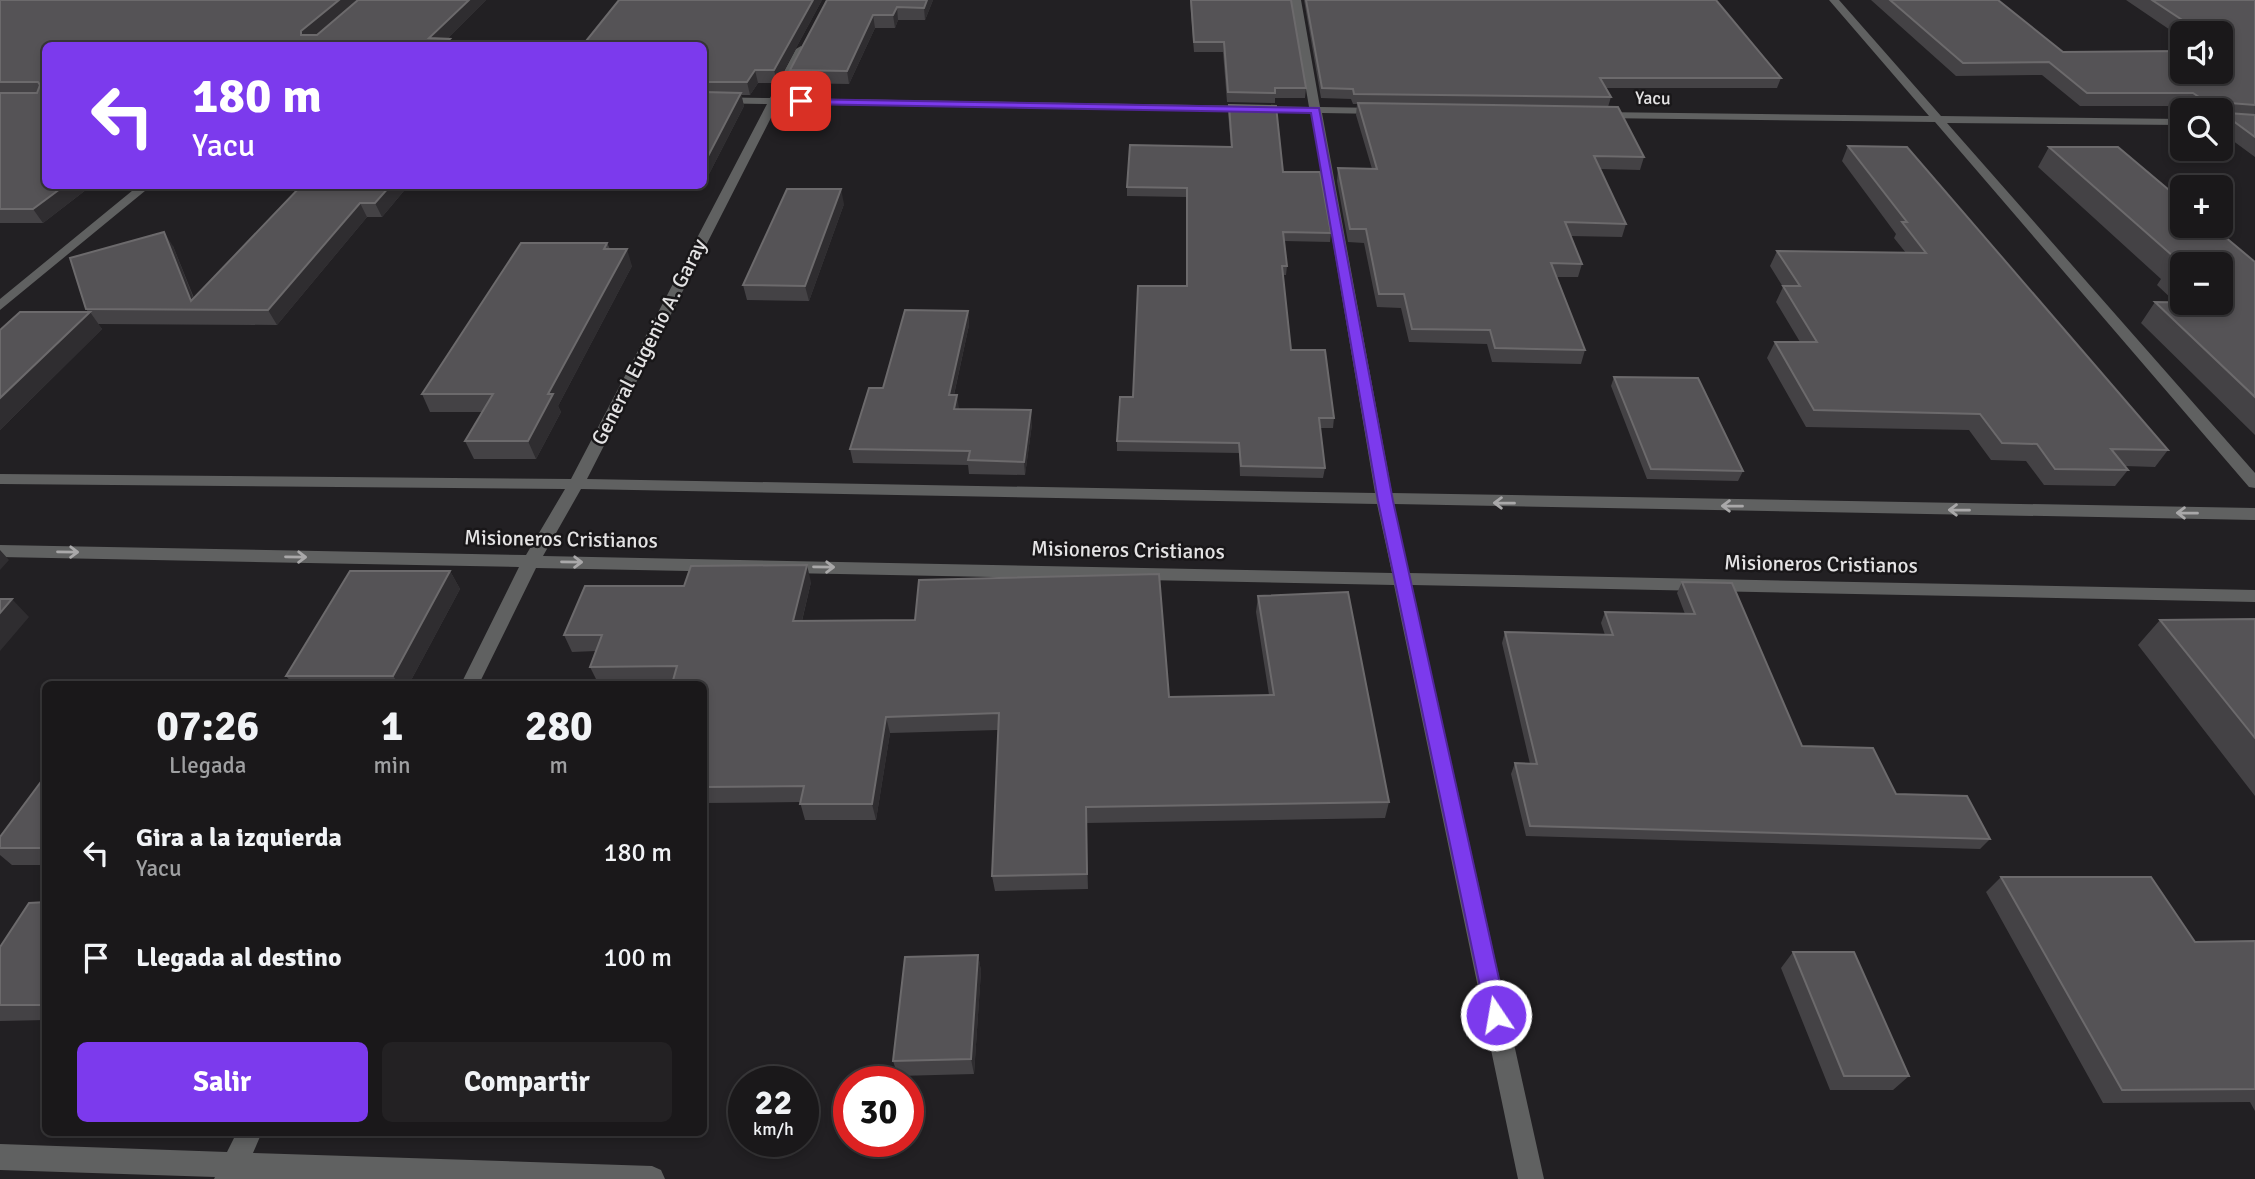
<!DOCTYPE html>
<html lang="es">
<meta charset="utf-8">
<style>
:root{--surface:#1a181a;--page:#232123;--text:#f1f3f6;--muted:#9fa0a2;--line:#383739;--accent:#7c3aed}
body{margin:0;font-family:Signika,sans-serif;background:var(--page);color:var(--text);height:100vh;display:flex;flex-direction:column;font-size:26px;white-space:nowrap}
*{box-sizing:border-box;margin:0}
p{font-size:23px;color:var(--muted)}
.icon{flex:none;width:38px;height:38px;fill:none;stroke:currentColor;stroke-width:2;stroke-linecap:round;stroke-linejoin:round}
.map{position:relative;flex:1;overflow:hidden}
.sheet{position:absolute;left:42px;top:681px;width:665px;height:455px;display:flex;flex-direction:column;background:var(--surface);border-radius:10px;box-shadow:0 4px 10px #0003,0 0 0 2px var(--line)}
.sheet>*{flex:none}
.hud{position:absolute;left:42px;top:42px;width:665px;height:147px;border-radius:10px;box-shadow:0 4px 10px #0003,0 0 0 2px var(--line);background:#7c3aed;color:#fff;overflow:hidden}
.tools{position:absolute;left:2170px;top:21px;display:grid;gap:14px}
.tools a{display:grid;place-items:center;width:63px;height:63px;border-radius:10px;background:var(--surface);box-shadow:0 4px 10px #0003,0 0 0 2px var(--line);font-size:35px}
.speed{position:absolute;left:728px;top:1066px;display:flex;gap:14px;font-size:35px;font-weight:700;text-align:center}
.speed>*{display:grid;place-content:center;width:91px;height:91px;border-radius:50%;background:var(--surface);box-shadow:0 4px 10px #0003,0 0 0 2px var(--line);line-height:1}
.speed small{font-size:18px;font-weight:400}
.speed .limit{border:10px solid #d22;background:#fff;color:#111}
.pin{position:absolute;display:grid;place-items:center;width:60px;height:60px;color:#fff;margin:-30px;border-radius:14px;box-shadow:0 4px 10px #0006}
.me{position:absolute;width:77px;margin:-38px;rotate:348deg;stroke-linejoin:round;filter:drop-shadow(0 0 5px #0008)}
.turn{display:flex;align-items:center;gap:24px;height:147px;padding:0 35px;font-size:32px}
.turn .icon{width:91px;height:91px;stroke-width:2.5}
.turn b{display:block;font-size:49px;line-height:60px}
.eta{display:flex;justify-content:space-evenly;align-items:center;height:119px;text-align:center}
.eta b{font-size:42px;font-weight:700;line-height:49px}
.button{display:flex;gap:14px;margin-top:auto;padding:14px 35px}
.button a{flex:1;height:80px;border-radius:10px;background:var(--accent);color:#fff;font-size:28px;font-weight:700;line-height:80px;text-align:center}
.button a+a{background:var(--page);color:var(--text)}
ul{padding:0;list-style:none}
li{display:flex;align-items:center;gap:21px;height:105px;padding:0 35px}
li div{flex:1}
li b{display:block;font-size:26px}
li em{font-style:normal}
.map>svg:first-child{display:block}
.lines{fill:none;stroke-linecap:round;stroke-linejoin:round}
.minor{fill:#606161;fill-rule:evenodd}
.wall{fill:#444245;fill-rule:evenodd}
.shaded-wall{fill:#2f2d30}
.building{fill:#555356;stroke:#6c6a6c;stroke-width:2}
.oneway{stroke:#a9a8a9}
.route{fill:#7c3aed;stroke:#51269a;stroke-width:2}
.labels{text-anchor:middle;stroke-width:5;stroke-linejoin:round;paint-order:stroke}
.far-street-label{font-size:18px;fill:#e4e3e4;stroke:#191719}
.street-label{font-size:21px;fill:#e4e3e4;stroke:#191719}
</style>
<div class="map">
<svg width="2255" height="1179" viewBox="0 0 2255 1179">
<rect width="100%" height="100%" fill="#222023"/>
<g class="lines">
<path class="minor" d="M1291,0h10l19,107 61,1 5,3 -5,3 -59,-1 70,380 863,15v12l-861,-16 15,69 846,17v12l-843,-17 132,594h-26l-124,-594 -858,-17 -57,116h-18l58,-117 -519,-10v-12l526,10 39,-66 -565,-5v-10l571,5 196,-375 -63,-1v-6l66,1 26,-49 5,-3 5,3 -25,49 528,9zM778,104l533,9 64,380 -788,-14zM581,489l796,15 15,69 -849,-17z
M1829,0h10l102,116 241,3v6l-235,-2 308,350v15l-6,-1 -314,-365 -337,-4 -6,-3 6,-3 331,4z
M138,186h13l-151,124v-11z
M237,1132h25l-9,21 399,13 9,4 4,9h-451l1,-2 -215,-7v-26l227,8z"/>
</g>
<path class="wall" d="M0,0h486l-39,39 -401,7v140h45l-48,37h-43z
M822,0l-45,83h-19l-8,12h-9l3,11 -35,68h-5v-128z
M827,0h106l-8,20h-27l-3,8h-20l-26,56 -56,-1 -3,-13z
M1190,0h101l15,88 -1,10h-30v5l-48,-1 -4,-50h-29z
M1304,0h412l65,78 -4,10h-171l5,9 -3,10 36,50 -4,13 -40,-1 26,55 -4,13 -52,-1 12,28 -4,13h-21l28,73 -4,14 -89,-2 -5,-18 -78,-2 -8,-34 -24,-1 -13,-64 -16,-1 -11,-61 1,-13 34,1 -16,-54 1,-11h-4l-2,-5 -30,-1z
M1871,0h127l65,52 158,20v-39h-39v5l-56,-38h129v157l-34,-25v-22h-30l-6,-4h-105l-38,-31 -86,1z
M1229,105l54,67 48,61 -1,9 -46,-1 3,25 -1,9h-3l8,75 43,68 -1,10h-13l5,40 -2,10 -83,-2 -1,-23 -122,-2v-10l16,-44 53,-111v-89l-59,-1v-9l104,-40 -3,-34z
M1848,146l320,304 -13,17 -30,-1 3,4 -13,16 -71,-1 -18,-24 -35,-1 -22,-30 -163,-3 -39,-69 8,-16h25l-24,-40 7,-15 -13,-21 7,-15 129,2 -12,-15 2,-4 -54,-73z
M2049,147l206,115v173l-114,-112 14,-21h20l-18,-17 4,-6 -123,-112zM2182,264l39,39h-39z
M301,186h107l-26,31h-15l-90,108 -179,-1 4,5 -102,101v-100l88,-18 -2,-3 87,-63 21,52z
M844,204l-35,97 -62,-1 -4,-15z
M607,243l3,6 22,17 -74,140 3,6 -25,47h-62l-9,-18 18,-29h-53l-8,-18z
M968,311l1,14 -15,70 5,14 73,15 -7,51 -56,-1 -1,-9 -115,-2 -3,-14 33,-61z
M1614,377l129,94 -5,10 -91,-2 -36,-93z
M450,571l10,18 -51,95h-116l-7,-8z
M811,582l-9,39 367,76 100,-2 -13,-83 2,-16 131,206 -4,16 -299,5 2,66 -93,2 -3,-15 6,-146 -108,3 -14,87h-71l-5,-18 -96,1v-119l-32,-1h-74l-8,-16 6,-16 -24,1 -8,-17 120,-49z
M1682,582l120,164 94,48 94,45 -10,10 -454,-13 -15,-62 4,-11 15,1 -28,-121 3,-11 100,3 -4,-12 4,-11 80,2 -8,-21z
M2255,619v177l-117,-151 22,-25z
M46,775v90h-34l-12,-10v-18z
M2001,877l194,65 60,-1v170l-5,-9 -147,1 -117,-211z
M46,902v118l-46,1v-74z
M1793,952l116,124 -16,14h-63l-49,-122z
M978,955l3,16 -7,103 -76,2 -5,-15z"/>
<path class="shaded-wall" d="M339,0h20l-52,44 -6,-9v-4z
M469,0h17l-46,46 -11,-8z
M813,0h9l-45,83 -3,-13z
M927,0h6l-8,20 -1,-12z
M897,7l1,13 -3,8 -2,-13z
M873,15l2,13 -26,56 -2,-13z
M450,39l3,7h-10z
M755,70l3,13 -8,12 -3,-13z
M741,93l3,13 -35,68 -3,-14z
M64,186h27l-48,37 -10,-14z
M390,186h18l-26,31 -7,-14z
M841,189l3,15 -35,97 -4,-15z
M360,203l7,14 -90,108 -9,-15z
M164,232l9,14 25,64 -7,-9z
M627,249l5,17 -74,140 3,6 -25,47 -8,-18 20,-47z
M968,311l1,14 -18,83 -2,-13z
M90,312l12,17 -102,101v-32z
M957,395l2,14h-5z
M1031,410l1,14 -7,51 -1,-13z
M0,550l9,10 -9,10z
M807,565l4,17 -13,55 -5,-16z
M450,571l10,18 -51,95h-10l-6,-8z
M12,599l17,18 -29,34v-38z
M886,717l4,16 -14,87 -4,-16z
M978,955l3,16 -7,103 -3,-15z
M704,958l3,7 -3,14z"/>
<path class="building" d="M0,0h339l-38,31v4h16l41,-35h111l-40,38 21,1 -7,7h-397v140h18l-31,23h-33v-116h37l3,-8 -2,-3h-38z
M619,0h194l-39,70h-19l-8,12h-43v-36h-122z
M827,0h100l-3,8 -27,-1 -4,8h-20l-26,56 -57,-1z
M1191,0h100l15,88h-31v5l-47,-1 -4,-50h-30z
M1306,0h410l65,78h-181l11,19 -257,-3 -1,-5 -31,-1z
M1890,0h108l65,52 119,-1v21h39v-21h8l-8,-5v-13h-19l-50,-33h103v105l-25,-2 -2,10 27,2v22l-34,-25v-2h-3l-25,-17h-106l-38,-31 -86,1z
M704,92l37,1 -35,67h-2z
M1358,103l260,4 26,50 -50,-1 32,68 -61,-2 17,42 -31,-1 34,87 -90,-2 -5,-18 -78,-1 -8,-35h-25l-13,-65h-16l-12,-61 39,1z
M1229,105l47,1 7,66h37l11,61 -48,-1 4,34h-5l9,84h34l9,68h-15l6,50 -84,-2 -2,-23 -122,-2 3,-44h13l5,-111h49v-98l-60,-1 3,-42 102,2z
M1848,146l59,1 261,303 -57,-1 17,21 -73,-1 -18,-25 -35,-1 -22,-29 -166,-4 -39,-68h42l-34,-56h17l-23,-35 149,2 -24,-31h5z
M2049,147h69l64,54v25h30l43,36v135l-100,-95 66,1v-39h-39z
M301,186h89l-15,17h-15l-92,107 -182,-1 -16,-51 94,-26 27,69z
M787,189h54l-36,97 -62,-1z
M521,243h86l-3,6h23l-79,145h5l-25,47h-63l28,-47h-71z
M2182,264v10l-11,-9z
M905,310l63,1 -19,84h8l-3,14 77,1 -7,52 -56,-2 2,-9 -120,-2 19,-61h14z
M20,312h70l-90,86v-68z
M1614,377l84,1 45,93 -92,-2z
M807,565l-14,56 122,-1 4,-40 240,-6 10,123 105,-2 -16,-99 90,-4 41,210 -303,5 1,67 -95,2 7,-163 -113,4 -14,87h-72l4,-18 -100,1v-103h-32l5,-18 -87,1 12,-32h-38l21,-49h99l7,-20z
M350,571h100l-57,105h-107z
M1682,582l50,1 70,163 71,2 23,46 71,2 23,43 -460,-13 -15,-63 22,1 -32,-132 108,3 -8,-23 90,2z
M0,599h12l-12,14z
M2255,619v119l-95,-118z
M46,775v73h-46v-11z
M2001,877h150l44,65 60,-1v148l-133,1z
M46,902v103h-46v-58l29,-44z
M1793,952h61l55,124h-65z
M978,955l-7,104 -78,2 12,-104z"/>
<defs><path id="oneway-shaft" d="M-6 0H5M1.5-3L5.5 0L1.5 3" fill="none" stroke-width="1.6" stroke-linecap="round" stroke-linejoin="round" transform="scale(1.75)"/></defs>
<g class="oneway">
<use href="#oneway-shaft" transform="translate(1504 503) rotate(-179)"/>
<use href="#oneway-shaft" transform="translate(1732 506) rotate(-179)"/>
<use href="#oneway-shaft" transform="translate(1959 510) rotate(-179)"/>
<use href="#oneway-shaft" transform="translate(2187 513) rotate(-179)"/>
<use href="#oneway-shaft" transform="translate(68 552) rotate(1)"/>
<use href="#oneway-shaft" transform="translate(296 557) rotate(1)"/>
<use href="#oneway-shaft" transform="translate(572 562) rotate(1)"/>
<use href="#oneway-shaft" transform="translate(824 567) rotate(1)"/>
</g>
<path class="route" d="M798,99l521,9 74,393 114,514 -3,7 -8,3 -7,-3 -3,-7 -108,-514 -67,-388 -510,-9z"/>
<g class="labels">
<g class="far-street-label">
<text transform="translate(1653 98) rotate(1)" y="6">Yacu</text>
</g>
<g class="street-label">
<text transform="translate(649 342) rotate(-63)" y="7">General Eugenio A. Garay</text>
<text transform="translate(561 539) rotate(1)" y="7">Misioneros Cristianos</text>
<text transform="translate(1128 550) rotate(1)" y="7">Misioneros Cristianos</text>
<text transform="translate(1821 564) rotate(1)" y="7">Misioneros Cristianos</text>
</g>
</g>
</svg>
<div class="tools">
<a><svg class="icon" aria-label="sound" viewBox="0 0 24 24"><path d="M4 9h4l5-4v14l-5-4H4zM17 9q2 3 0 6"/></svg></a>
<a><svg class="icon" aria-label="search" viewBox="0 0 24 24"><circle cx="10" cy="10" r="6"/><path d="M15 15l6 6"/></svg></a>
<a>+</a>
<a>−</a>
</div>
<div class="speed"><div>22<small>km/h</small></div><div class="limit">30</div></div>
<div class="pin" style="left:801px;top:101px;background:#d93025"><svg class="icon" aria-label="arrive" viewBox="0 0 24 24"><path d="M6 21V4h12l-3 4 3 4H6"/></svg></div>
<svg class="me" style="left:1496px;top:1015px" viewBox="-20 -20 40 40"><circle r="17" fill="#7c3aed" stroke="#fff" stroke-width="3"/><path d="M0-11L8 9 0 5-8 9z" fill="#fff"/></svg>
<div class="hud">
<div class="turn"><svg class="icon" aria-label="left" viewBox="0 0 24 24"><path d="M17 20v-9H6M10 6l-5 5 5 5"/></svg><div><b>180 m</b>Yacu</div></div>
</div>
<section class="sheet">
<div class="eta">
<div><b>07:26</b><p>Llegada</p></div>
<div><b>1</b><p>min</p></div>
<div><b>280</b><p>m</p></div>
</div>
<ul>
<li><svg class="icon" aria-label="left" viewBox="0 0 24 24"><path d="M17 20v-9H6M10 6l-5 5 5 5"/></svg><div><b>Gira a la izquierda</b><p>Yacu</p></div><em>180 m</em></li>
<li><svg class="icon" aria-label="arrive" viewBox="0 0 24 24"><path d="M6 21V4h12l-3 4 3 4H6"/></svg><div><b>Llegada al destino</b></div><em>100 m</em></li>
</ul>
<div class="button"><a>Salir</a><a>Compartir</a></div>
</section>
</div>
